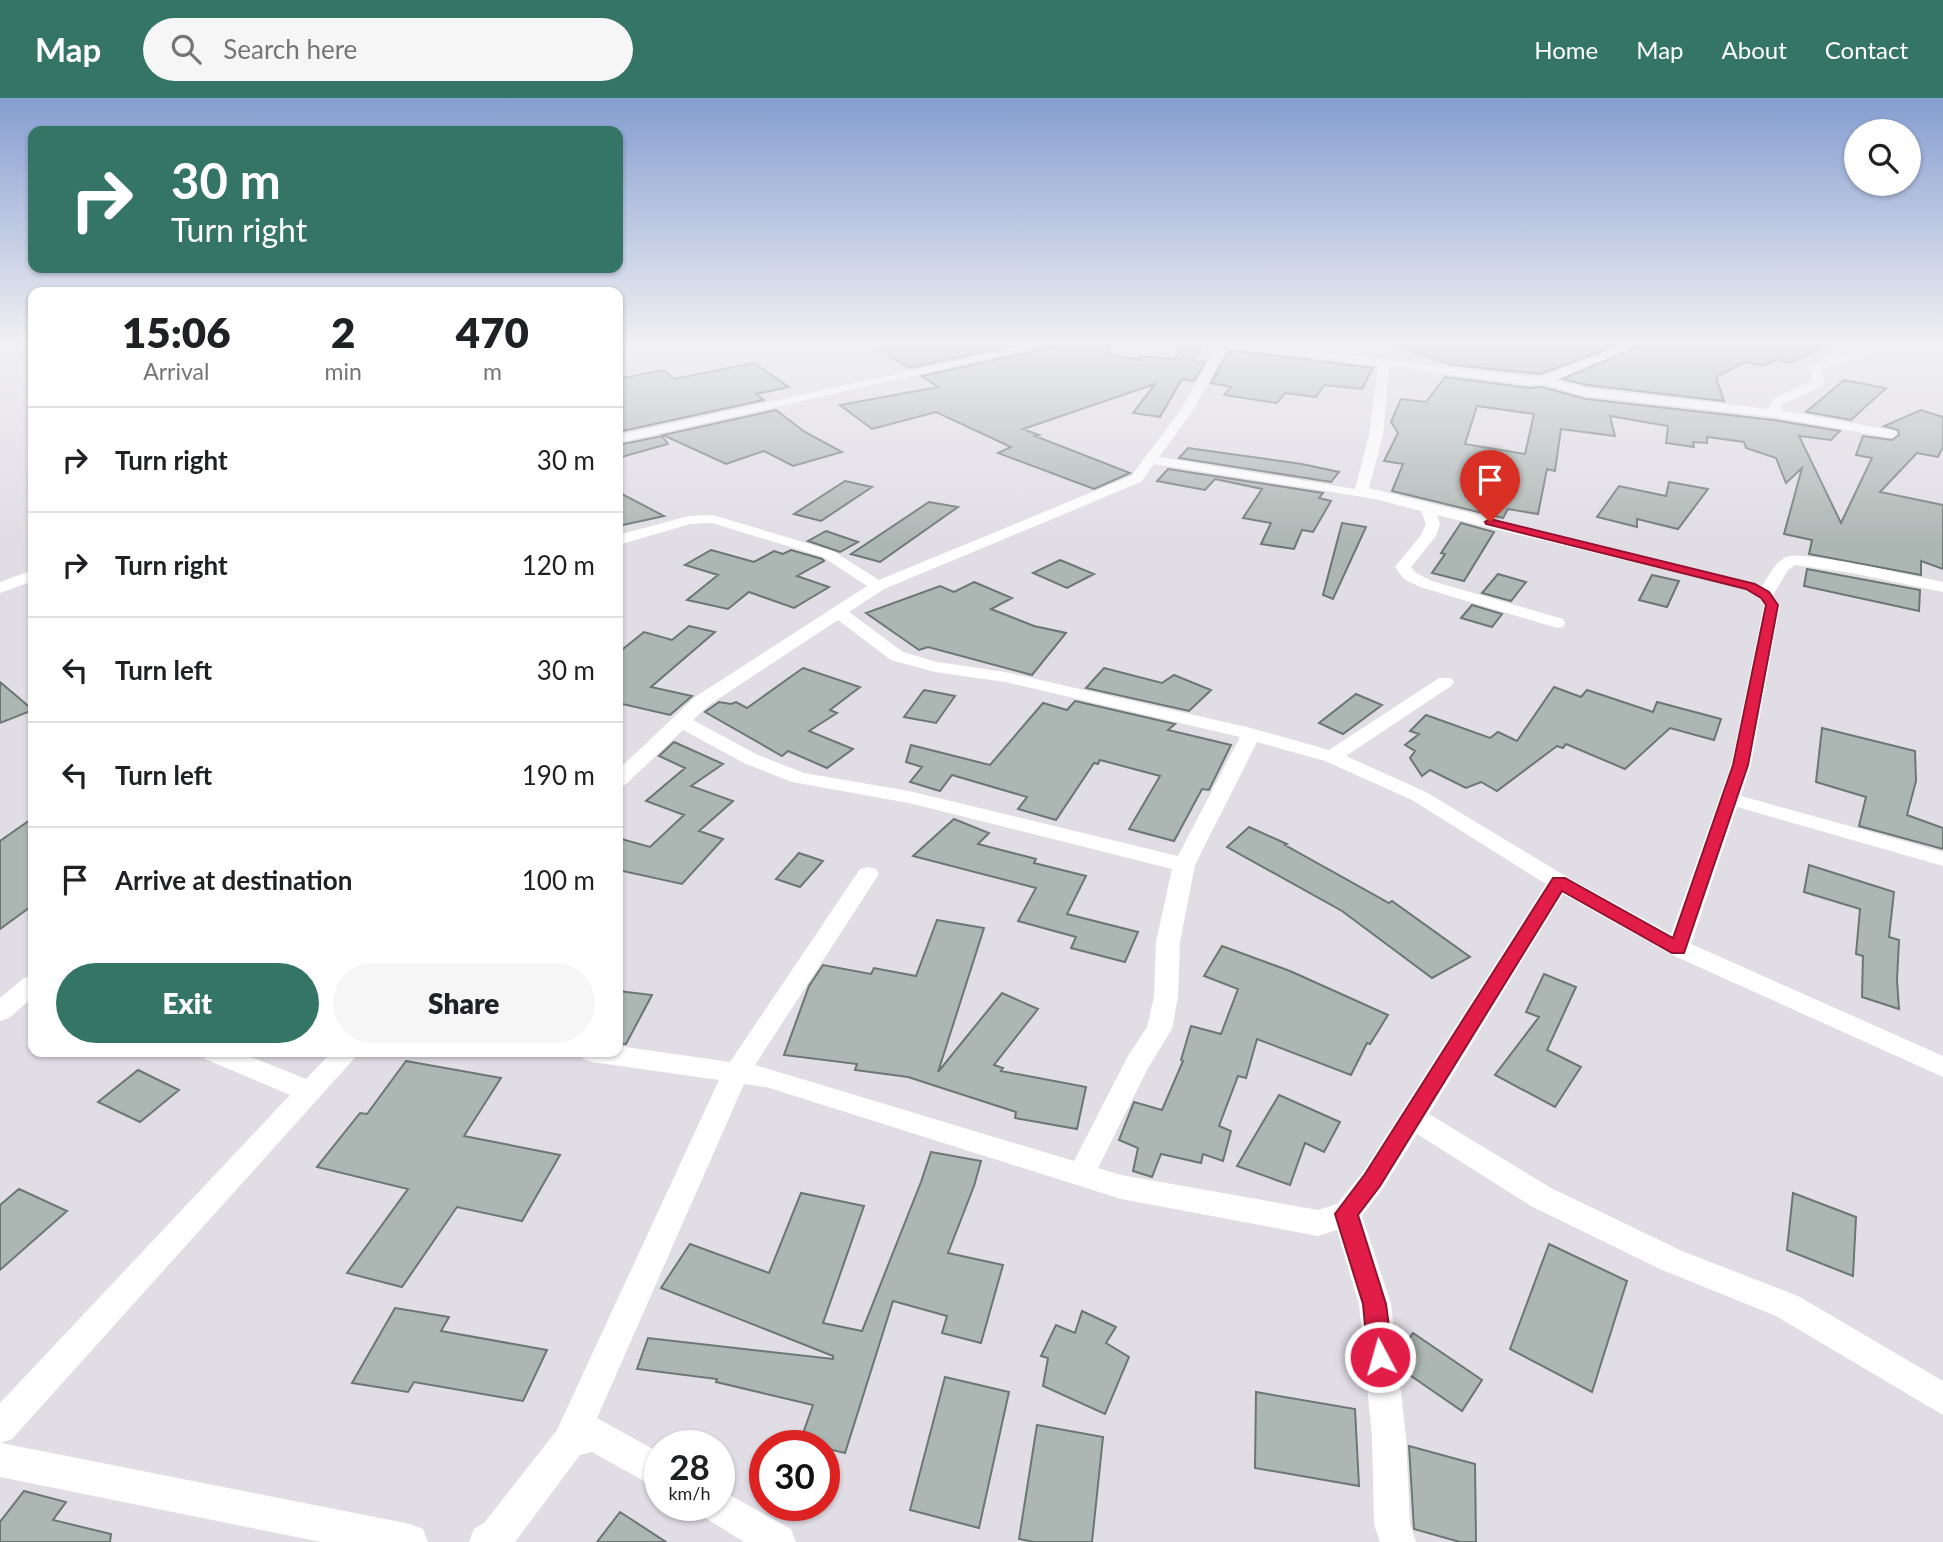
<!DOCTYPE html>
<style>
:root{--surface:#fff;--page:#f6f6f6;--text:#202124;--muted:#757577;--line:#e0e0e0;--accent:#347566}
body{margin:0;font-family:Lato,sans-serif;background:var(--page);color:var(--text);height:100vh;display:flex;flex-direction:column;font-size:26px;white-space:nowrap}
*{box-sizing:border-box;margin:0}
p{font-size:23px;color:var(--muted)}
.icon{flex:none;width:38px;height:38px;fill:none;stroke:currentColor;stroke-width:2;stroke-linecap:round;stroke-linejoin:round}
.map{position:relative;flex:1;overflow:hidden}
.sheet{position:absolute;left:28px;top:189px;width:595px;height:770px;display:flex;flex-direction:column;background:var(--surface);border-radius:14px;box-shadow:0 2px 5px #0004}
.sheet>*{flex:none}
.top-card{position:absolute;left:28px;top:28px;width:595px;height:147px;border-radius:14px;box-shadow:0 2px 5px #0004;background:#347566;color:#fff;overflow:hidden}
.controls{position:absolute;left:1844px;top:21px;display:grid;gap:14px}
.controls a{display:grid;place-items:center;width:77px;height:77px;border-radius:50%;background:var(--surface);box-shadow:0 2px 5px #0004;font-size:35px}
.speed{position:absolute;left:644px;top:1332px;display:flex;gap:14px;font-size:35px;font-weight:700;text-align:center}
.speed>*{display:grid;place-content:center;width:91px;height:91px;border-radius:50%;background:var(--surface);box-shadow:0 2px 5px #0004;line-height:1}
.speed small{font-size:18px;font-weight:400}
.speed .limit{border:10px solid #d22;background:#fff;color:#111}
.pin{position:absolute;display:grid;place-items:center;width:60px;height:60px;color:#fff;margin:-72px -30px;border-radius:50% 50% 50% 0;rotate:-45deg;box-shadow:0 0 7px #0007}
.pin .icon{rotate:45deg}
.me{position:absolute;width:77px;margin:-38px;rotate:354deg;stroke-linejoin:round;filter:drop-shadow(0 0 5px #0008)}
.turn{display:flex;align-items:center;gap:24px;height:147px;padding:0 28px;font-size:32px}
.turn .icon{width:91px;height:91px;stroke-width:2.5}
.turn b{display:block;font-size:49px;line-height:60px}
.eta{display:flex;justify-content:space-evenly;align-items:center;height:119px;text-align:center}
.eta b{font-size:42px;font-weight:800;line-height:49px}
.cta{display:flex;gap:14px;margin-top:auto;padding:14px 28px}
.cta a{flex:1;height:80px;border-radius:42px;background:var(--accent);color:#fff;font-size:28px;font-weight:800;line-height:80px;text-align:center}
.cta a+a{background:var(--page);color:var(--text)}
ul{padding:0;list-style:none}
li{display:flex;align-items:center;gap:21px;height:105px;padding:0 28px;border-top:2px solid var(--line)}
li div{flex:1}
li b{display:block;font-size:26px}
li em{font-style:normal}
header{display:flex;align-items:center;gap:42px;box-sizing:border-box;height:98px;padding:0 35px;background:var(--accent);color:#fff}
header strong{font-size:33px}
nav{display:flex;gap:38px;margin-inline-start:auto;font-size:24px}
.search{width:490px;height:63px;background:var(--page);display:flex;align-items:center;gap:18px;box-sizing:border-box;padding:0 24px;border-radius:38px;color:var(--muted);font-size:26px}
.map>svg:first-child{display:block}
.building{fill:#acb6b3;stroke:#6c7673;stroke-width:2;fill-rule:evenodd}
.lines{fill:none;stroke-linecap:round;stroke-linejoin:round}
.street{fill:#fff;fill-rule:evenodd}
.route{fill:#e11d48;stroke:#92132f;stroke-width:2}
</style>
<header>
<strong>Map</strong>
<div class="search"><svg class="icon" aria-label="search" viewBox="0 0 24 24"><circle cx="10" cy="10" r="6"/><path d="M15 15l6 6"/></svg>Search here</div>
<nav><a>Home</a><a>Map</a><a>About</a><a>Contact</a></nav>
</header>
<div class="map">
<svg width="1943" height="1444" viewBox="0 0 1943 1444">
<rect width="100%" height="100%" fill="#e0dde5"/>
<path class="building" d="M885,243h151l-127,27 -30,-19 14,-3z
M1068,243h38l2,13 33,6v-4l33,3 14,-18h9l6,3 -10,17 12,1 -11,19 -12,-2 -22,38 -27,-4 22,-29 -132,45 16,6 -4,1 95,37 -36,16 -96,-36 13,-6 -75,-35 -64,17 -32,-24 98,-18 -16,-11 144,-32z
M1395,243h234l-89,33 -87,-9 -59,-20z
M1652,243h185l-47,22 -13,-4 -14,7 -18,-4 -29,15 8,24 -137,-16 -25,-6z
M1238,253l135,17 -11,21 -38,-4 -8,12 -31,-4 -8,10 -53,-8 7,-8 -20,-4 17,-31z
M754,265l35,24 -33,7 8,6 -146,32v-53l45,-9 12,9z
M1445,279l85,11 12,-1 44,12 188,21 66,11 -9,9 -32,-4 42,87 31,-65 -16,-3 7,-19 29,4 7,-5 -1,-5 -14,-4 37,-16 22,7v30l-5,10 -21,-4 -37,39 63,13v64l-22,-8v14l-112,-21 3,-14 -28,-6 18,-66 -16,15 -10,-25 -30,-10 -2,-6 -37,-5v6l-14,-1 1,5 -28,-4 2,-17 -58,-10 5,20 -54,-7 -6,42 -8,-2 -9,45 -30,-5 -5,9 -111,-27 11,-27 -19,-3 14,-28 -7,-11 10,-23 25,3zM1477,308l57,8 -9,40 -60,-10z
M1844,282l42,8 -35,32 -45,-8z
M776,312l29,22 37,20 -49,14 -29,-15 -38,13 -63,-29z
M662,338l6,8 -50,14v-13z
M1188,350l114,16 37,8 -8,10 -152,-24z
M1168,371l155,24 -4,5 12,3 -18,31 -11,-2 -8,19 -33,-5 10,-21 -28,-5 19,-29 -47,-10 -10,11 -48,-9z
M845,383l27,6 -51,34 -27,-7z
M1669,384l39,7 -30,40 -41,-10v8l-40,-10 22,-31 47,10z
M618,394l46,24 -46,10z
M929,404l29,5 -78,55 -29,-8z
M1342,425l24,4 -33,72 -10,-4z
M1461,425l33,9 -30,49 -32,-8 13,-19 -4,-1z
M826,433l32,11 -18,10 -32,-11z
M711,452l43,12 20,-11 9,3 8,-4 31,9 2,2 -27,15 32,11 -35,21 -45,-16 -21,17 -41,-9 31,-25 -33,-10z
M1060,462l34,14 -27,14 -34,-15z
M1807,471l113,21 -1,21 -115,-25z
M1498,476l28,8 -15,19 -29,-8z
M1652,477l27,6 -12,26 -28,-7z
M974,484l38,16 -21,11 43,17 32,7 -34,42 -104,-28 -9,3 -53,-37 74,-27 14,6z
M1472,507l30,9 -10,13 -31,-9z
M689,528l26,6 -64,55 41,9 -22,19 -52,-12v-50l26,-21 28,8z
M803,570l57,19 -30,23 7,3 -28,18 44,18 -26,19 -39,-17 -6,5 -77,-44 14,-10 12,2 5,-2 11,6z
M1104,570l58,15 12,-8 37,15 -22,21 -103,-23z
M0,584l33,28 -33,13z
M1554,589l27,10 6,-7 66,22 4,-10 64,17 -7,21 -44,-12 -45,41 -59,-25 -3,4 -6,-2 -60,45 -16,-9 -15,6 -36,-18 -8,6 -12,-18 5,-7 -10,-6 14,-11 -9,-3 16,-16 64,23 8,-6 19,9z
M924,592l31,6 -19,27 -32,-6z
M1356,596l26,11 -39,29 -24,-11z
M1075,603l100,23 -7,6 63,15 -22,45 -7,-1 -28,52 -45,-12 31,-53 -60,-16 -2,4 -4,-1 -38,57 -38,-11 9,-12 -75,-22 -12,16 -30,-9 12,-15 -16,-5 5,-17 79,20 53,-62 24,7z
M1822,630l93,23 1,30 -9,34 36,13v21l-84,-23 7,-29 -50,-15z
M674,644l49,22 -32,22 42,15 -34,30 24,8 -41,45 -64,-14v-32l32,9 34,-32 -38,-14 39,-33 -26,-12z
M33,720v87l-33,24v-88z
M954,721l35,14 -11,11 58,15 -2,4 52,13 -19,38 71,18 -13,30 -54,-14 5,-11 -58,-16 18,-33 -123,-32z
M1249,729l38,17 -2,1 104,58 3,-2 78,56 -38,21 -90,-67 -115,-64z
M799,755l24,8 -23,26 -24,-8z
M1809,767l85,27 -5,45 10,3 -2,40 2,29 -37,-12 1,-41 -7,-2 4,-45 -56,-17z
M937,822l47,8 -46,144 64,-79 36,16 -44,56 9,3 -2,3 85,16 -9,42 -62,-11 1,-6 -108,-35 -53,-7 2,-6 -73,-9 25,-69 14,-21 48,9 3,-6 42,8z
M1222,848l68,25 98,44 -18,29 -3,-1 -16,32 -94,-36 -11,39 -8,-2 -19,50 12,5 -8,30 -20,-7 -2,9 -40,-9 -9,23 -19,-6 5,-23 -19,-8 15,-38 28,8 21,-49 -2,-1 10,-34 30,8 17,-45 -34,-13z
M1544,876l32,13 -29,63 34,17 -26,40 -60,-32 44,-58 -13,-5z
M618,893l34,4 -26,49h-8z
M406,963l95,17 -37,58 96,19 -38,66 -65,-14 -55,80 -55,-14 61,-84 -91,-22 43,-54 7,1z
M138,972l41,20 -39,32 -42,-20z
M1279,997l61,27 -16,30 -19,-9 -15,42 -53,-19z
M931,1054l50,9 -7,25 -26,67 55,12 -22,78 -39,-10 5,-17 -54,-15 -48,152 -21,-5v-2l-24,-4 13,-37 -97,-23 1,-3 -80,-10 11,-31 185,21v-3l-172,-68 29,-44 79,29 32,-80 63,13 -41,117 39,8 59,-149z
M19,1091l48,22 -67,59v-65z
M1793,1095l63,24 -3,59 -66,-26z
M1549,1146l78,37 -35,111 -82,-43z
M395,1210l54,9 -8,14 106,19 -24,51 -109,-19 -6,10 -56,-9z
M1082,1213l34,16 -10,16 23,14 -24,57 -62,-28 5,-28 -7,-2 15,-31 19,8z
M1413,1235l69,47 -20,31 -61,-42 -2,-16z
M945,1279l64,15 -30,136 -69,-18z
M1256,1294l99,17 4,77 -104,-18z
M1037,1327l66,12 -11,105h-58l-15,-3z
M1409,1348l66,18 1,78h-16l-46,-13z
M24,1393l42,11 -13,18 58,14 -1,8h-110v-20z
M620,1414l46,30h-69z"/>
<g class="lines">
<path class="street" d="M1046,243h19l-447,102v-8z
M1363,243h16l-31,14 182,22h10l95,-36h14l-95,39 33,8 181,21 7,-11 38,-17 -4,-13c17,-16 42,-10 58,-27h12l-16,15 -42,13 4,11 -3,6 -39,18 -3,6 116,21 1,3 -6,4 -117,-21 -188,-21 -44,-12 -12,1 -141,-18 -6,68 -14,53 387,95 6,3c7,-10 12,-23 24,-29 15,-7 133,20 157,25v10l-91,-19 -57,-8 -7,5 -15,25 7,10 -29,160 -10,31 202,56v14l-206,-59 -46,137 252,112v21l-273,-123 -107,-60 -134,220 122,74 131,63 116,45 145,85v34l-167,-99 -116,-47 -129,-63 -114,-72 -34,54 -21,28 29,88 15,133 4,87 6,18h-36l-6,-18 -2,-87 -13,-133 -22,-74 -19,6 -197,-37 -355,-112 -22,-3 -147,334 63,35v37l-68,-38 -12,3 -65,87h-46l5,-13 10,-6 73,-93 162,-350 -127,-18 -9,-3 -4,-7h39v-6l112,16 130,-193 8,-2 8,2 3,5 -124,191 319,96 54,-105 19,-29 7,-30 2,-55 16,-73 -263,-66 -117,-21 -48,-19 -61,-33 -58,55 -7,2v-17l77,-73 172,-111 -44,-29 -111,-34 -22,1 -72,21v-10l71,-19 24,-1 120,36 46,29 252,-104 49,-65 38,-66 20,-3 99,12 5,-6zM1238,250l140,18 -9,69 -14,54 -196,-32 33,-45 34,-62zM1154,366l221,35 46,12 5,13 -5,11 -26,32 9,12 16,8 137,41 6,-1 2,-4 -2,-4 -131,-38 -16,-8 -5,-6 25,-31 4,-12 -3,-9 307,74 15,9 5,7 -33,160 -60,169 -104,-57 -141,-85 -80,-36 105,-70 3,-4 -3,-4h-12l-110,72 -78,-22 -246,-56 -68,-10 -34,-10 -54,-40 35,-23 257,-107zM838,522l53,40 44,12 70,10 235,55 -62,119 -269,-65 -105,-18 -46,-18 -65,-35 16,-15zM1257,644l68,19 87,39 134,84 -183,288 -26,32 -19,6 -197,-35 -23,-7 50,-100 24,-39 6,-32 2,-55 15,-77z
M33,472v11l-33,12v-11z
M33,877v22l-24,21 -9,3v-23l24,-20z
M201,954h38l67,27 26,-27h28l-348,387 -11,4 409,81 13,5 5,13h-107l-321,-65v-74l290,-308 -85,-36z
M719,1391l72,40 5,13h-52l-40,-25 -6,-12h21z"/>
</g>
<linearGradient id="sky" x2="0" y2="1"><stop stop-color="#859dd0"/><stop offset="0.55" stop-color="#f1f0f3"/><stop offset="1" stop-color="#f1f0f3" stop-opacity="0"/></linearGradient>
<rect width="1943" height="445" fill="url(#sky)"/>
<path class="route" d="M1490,421l265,65 14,8 9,13 -30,160 -64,188h-12l-110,-62 -182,295 -22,29 28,89 7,53 -4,8 -9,3 -8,-3 -4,-8 -5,-53 -28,-90 30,-40 188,-296h12l108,60 60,-173 33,-160 -5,-7 -15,-9 -260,-65 -1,-2z"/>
</svg>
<div class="controls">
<a><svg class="icon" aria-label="search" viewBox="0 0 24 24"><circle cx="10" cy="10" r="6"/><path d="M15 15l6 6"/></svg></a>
</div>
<div class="speed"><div>28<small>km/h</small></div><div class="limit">30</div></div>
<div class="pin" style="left:1490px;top:424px;background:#d93025"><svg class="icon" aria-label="arrive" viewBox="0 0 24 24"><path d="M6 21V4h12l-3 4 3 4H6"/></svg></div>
<svg class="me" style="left:1380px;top:1259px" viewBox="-20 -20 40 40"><circle r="17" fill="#e11d48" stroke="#fff" stroke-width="3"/><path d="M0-11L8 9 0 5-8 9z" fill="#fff"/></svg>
<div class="top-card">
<div class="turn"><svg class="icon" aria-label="right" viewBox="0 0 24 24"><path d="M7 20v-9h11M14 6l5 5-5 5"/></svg><div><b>30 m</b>Turn right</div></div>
</div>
<section class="sheet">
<div class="eta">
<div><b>15:06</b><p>Arrival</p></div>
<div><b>2</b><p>min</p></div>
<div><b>470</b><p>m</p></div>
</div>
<ul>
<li><svg class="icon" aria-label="right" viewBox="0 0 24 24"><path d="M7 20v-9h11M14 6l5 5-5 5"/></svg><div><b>Turn right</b></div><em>30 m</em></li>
<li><svg class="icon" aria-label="right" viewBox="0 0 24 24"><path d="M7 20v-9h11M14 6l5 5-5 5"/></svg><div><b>Turn right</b></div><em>120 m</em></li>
<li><svg class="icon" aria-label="left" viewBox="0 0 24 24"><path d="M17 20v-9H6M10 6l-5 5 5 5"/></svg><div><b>Turn left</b></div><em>30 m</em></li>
<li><svg class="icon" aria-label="left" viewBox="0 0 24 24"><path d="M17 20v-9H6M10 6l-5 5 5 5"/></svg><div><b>Turn left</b></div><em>190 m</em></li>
<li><svg class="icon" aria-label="arrive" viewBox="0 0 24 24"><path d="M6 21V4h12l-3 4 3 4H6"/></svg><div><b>Arrive at destination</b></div><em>100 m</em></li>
</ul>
<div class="cta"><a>Exit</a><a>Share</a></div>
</section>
</div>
